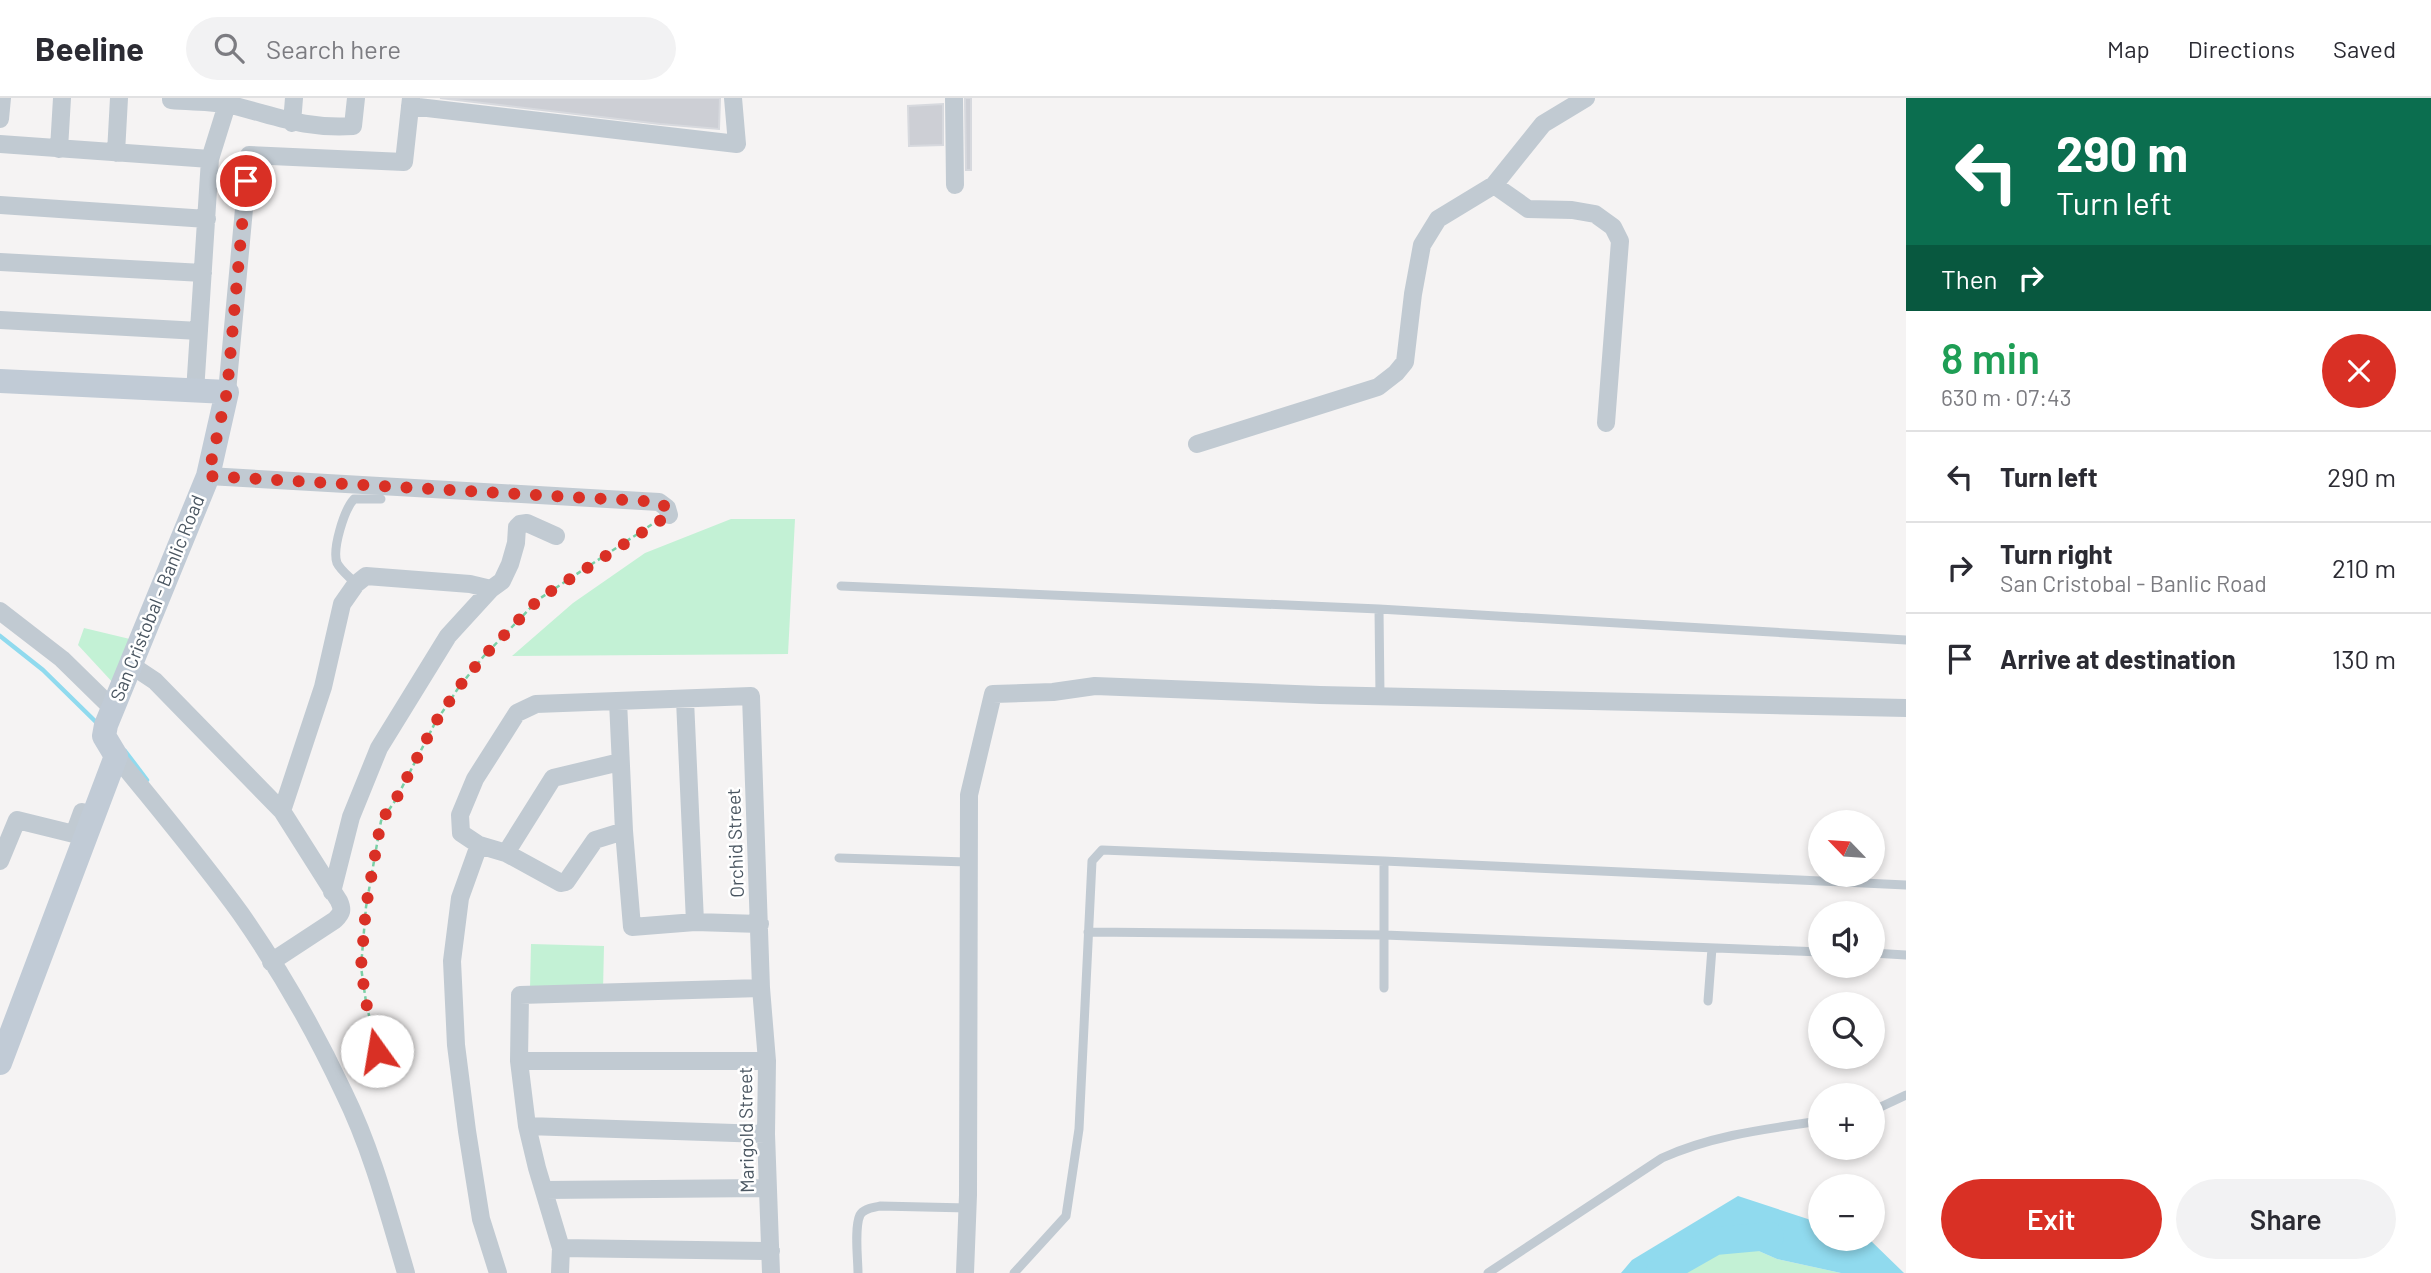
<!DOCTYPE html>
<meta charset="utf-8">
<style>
:root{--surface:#fff;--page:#f2f2f3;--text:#2b2b33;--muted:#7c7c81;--line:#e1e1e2;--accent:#d93025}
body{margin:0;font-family:Barlow,sans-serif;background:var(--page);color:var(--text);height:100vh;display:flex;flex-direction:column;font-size:26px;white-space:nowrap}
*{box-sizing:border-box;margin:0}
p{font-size:23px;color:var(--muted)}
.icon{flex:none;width:38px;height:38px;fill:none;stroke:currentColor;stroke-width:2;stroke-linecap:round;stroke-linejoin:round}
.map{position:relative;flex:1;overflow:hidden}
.panel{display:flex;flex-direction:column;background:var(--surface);width:525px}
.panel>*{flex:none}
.top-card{background:#0b6e4f;color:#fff;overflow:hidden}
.needle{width:46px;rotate:295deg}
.fabs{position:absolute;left:1808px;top:712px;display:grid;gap:14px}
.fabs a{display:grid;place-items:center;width:77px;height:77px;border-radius:50%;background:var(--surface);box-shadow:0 4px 10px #0003;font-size:35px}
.pin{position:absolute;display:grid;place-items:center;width:60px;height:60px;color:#fff;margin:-30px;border:4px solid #fff;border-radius:50%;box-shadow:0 2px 7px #0007}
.me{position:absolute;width:77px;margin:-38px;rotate:347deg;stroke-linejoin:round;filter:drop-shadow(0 0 5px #0008)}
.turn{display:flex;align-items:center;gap:24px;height:147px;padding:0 35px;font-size:32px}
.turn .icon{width:91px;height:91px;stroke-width:2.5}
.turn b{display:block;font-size:49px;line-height:60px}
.then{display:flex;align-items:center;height:66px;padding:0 35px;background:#0003;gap:14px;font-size:26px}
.round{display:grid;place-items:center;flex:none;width:74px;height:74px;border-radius:37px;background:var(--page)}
.summary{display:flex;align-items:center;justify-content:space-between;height:119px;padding:0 35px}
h1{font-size:42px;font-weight:600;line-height:52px;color:#1e9e55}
.primary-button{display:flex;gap:14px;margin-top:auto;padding:14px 35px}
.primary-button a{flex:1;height:80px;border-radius:42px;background:var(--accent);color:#fff;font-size:28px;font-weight:600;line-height:80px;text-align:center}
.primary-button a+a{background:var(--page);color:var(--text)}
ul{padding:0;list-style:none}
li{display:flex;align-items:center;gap:21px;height:91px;padding:0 35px;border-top:2px solid var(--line)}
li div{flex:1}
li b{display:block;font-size:26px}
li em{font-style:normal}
header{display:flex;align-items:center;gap:42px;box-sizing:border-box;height:98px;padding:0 35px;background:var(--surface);border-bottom:2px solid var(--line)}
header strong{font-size:33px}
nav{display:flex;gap:38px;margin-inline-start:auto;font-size:24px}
.search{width:490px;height:63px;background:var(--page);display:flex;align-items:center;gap:18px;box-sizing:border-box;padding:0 24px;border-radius:38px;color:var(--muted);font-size:26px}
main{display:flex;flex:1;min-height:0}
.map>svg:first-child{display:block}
.green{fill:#c3f1d5}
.water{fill:#90daee}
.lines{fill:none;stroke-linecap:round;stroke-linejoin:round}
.stream{stroke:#90daee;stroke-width:4.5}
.river{stroke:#90daee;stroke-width:28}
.building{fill:#cdcfd5;stroke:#d7d9de;stroke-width:2}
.path{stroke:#7ad0a6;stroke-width:2.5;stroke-dasharray:5 3.5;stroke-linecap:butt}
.lane{stroke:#c1cad2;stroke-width:9}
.street{stroke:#c1cad2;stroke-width:18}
.secondary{stroke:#c1cbd6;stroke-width:24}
.route{stroke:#d93025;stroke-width:12;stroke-dasharray:0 21.6}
.labels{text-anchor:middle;stroke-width:5;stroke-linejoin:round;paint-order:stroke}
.street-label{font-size:19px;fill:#4a5661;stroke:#fff}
</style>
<header>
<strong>Beeline</strong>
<div class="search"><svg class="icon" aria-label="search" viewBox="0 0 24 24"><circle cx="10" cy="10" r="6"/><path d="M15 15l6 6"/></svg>Search here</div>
<nav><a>Map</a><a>Directions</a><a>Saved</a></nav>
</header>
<main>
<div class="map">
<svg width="1906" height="1175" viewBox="0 0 1906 1175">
<rect width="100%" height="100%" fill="#f5f3f3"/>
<path class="green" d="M731,421h64l-7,135 -276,2 61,-53 72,-50z
M84,530l50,12 -19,45 -37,-40z
M531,846l73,2 -1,45 -73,-2z
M1722,1137l55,24 64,14h-178l10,-11z"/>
<path class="water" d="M1738,1098l82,27v16h49l35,34h-63l-64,-14 -55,-24 -49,27 -10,11h-42l11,-13z"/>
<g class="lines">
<path class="stream" d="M0,538l43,34 54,53
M125,653l22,29"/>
<path class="river" d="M1659,1175l56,-32 55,-5"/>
</g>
<path class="building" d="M440,0h280l-1,31 -59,-5z
M965,0h6v72h-5z
M943,6v41l-34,1 -1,-40z"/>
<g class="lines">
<path class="path" d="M377,953l-11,-49 -5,-35 5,-60 15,-86 14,-20 40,-78 24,-36 24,-30 56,-58 115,-76"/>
<path class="lane" d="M356,486c-6,-7 -15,-13 -19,-21 -5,-14 7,-53 17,-64h27
M841,488l538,23
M1380,598l-1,-87 527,31
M839,760l128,4
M1088,834l296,3 436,17
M1872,855l34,2
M1384,890v-127
M1708,903l4,-53
M1872,1013l34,-16
M858,1175c0,-14 -4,-45 2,-58 4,-7 13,-7 20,-9l88,2
M1014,1175l52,-57 13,-87 13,-268 10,-11 282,11 522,24
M1488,1175l174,-115c51,-23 104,-29 158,-37"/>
<path class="street" d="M171,0v2c19,2 41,1 60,5 46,11 72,24 122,21l3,-28
M954,0l1,87
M410,8l327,38 -4,-46
M0,21l2,-21
M292,25l2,-25
M0,46l210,15
M59,51l3,-51
M116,55l3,-55
M1494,87l34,24 44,1 23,4 18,13 7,14 -14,182
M0,107l207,14
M0,164l203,11
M0,222l199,11
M195,294l15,-233 19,-61
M227,294l22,-237 155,7 7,-64
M1197,346l181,-57 18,-14 9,-11 8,-68 9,-49 16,-26 56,-34 49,-61 43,-26
M208,378l451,26 8,6 2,7
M0,513l62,48 50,49
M131,567l24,16 127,130 57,90c4,9 3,12 -4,19l-64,42
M685,602l10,222
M618,603l6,130 8,96 63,-5 65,2
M116,658c42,52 86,104 125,158 39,56 74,117 103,179 28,57 44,119 62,180
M282,713l41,-124 19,-83 14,-20 10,-8 104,8 21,5
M624,733l-29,9 -29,42 -5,1 -55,-30 -27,-8 -18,-12 -1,-18 15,-36 42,-66 19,-9 215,-8 10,292 6,73 -1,73 5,139
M479,747l-19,53 -8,63 4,84 11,86 14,88 17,54
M506,755l47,-75 67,-16
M0,763l17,-41 57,14 8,-22
M332,794l19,-75 28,-69 69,-112 43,-47 11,-8 8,-17 6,-21 1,-16 3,-3 7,-1 29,13
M519,963h248
M527,1028l239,8
M545,1092l222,-2
M561,1150l210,3
M560,1175l1,-25 -24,-80 -10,-42 -8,-65 1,-66 241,-7
M965,1175l3,-78 1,-400 24,-101 60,-2 42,-6 225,9 586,13"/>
<path class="secondary" d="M0,283l227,11 -19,84 -102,249 -2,11 12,20 -116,307"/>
</g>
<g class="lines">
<path class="route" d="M246,83l-19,211 -19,84 451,26 8,6 2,7 -130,84 -56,58 -24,30 -24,36 -40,78 -14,20 -15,86 -5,60 5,35 11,49"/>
</g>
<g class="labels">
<g class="street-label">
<text transform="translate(157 500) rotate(-68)" y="7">San Cristobal - Banlic Road</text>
<text transform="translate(735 745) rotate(-92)" y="7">Orchid Street</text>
<text transform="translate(746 1032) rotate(-91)" y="7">Marigold Street</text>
</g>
</g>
</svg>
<div class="fabs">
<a><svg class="needle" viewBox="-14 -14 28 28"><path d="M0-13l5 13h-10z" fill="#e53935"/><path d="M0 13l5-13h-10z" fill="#7c7c81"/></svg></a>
<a><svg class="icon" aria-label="sound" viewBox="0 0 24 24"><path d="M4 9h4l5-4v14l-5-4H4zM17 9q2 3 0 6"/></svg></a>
<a><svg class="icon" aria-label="search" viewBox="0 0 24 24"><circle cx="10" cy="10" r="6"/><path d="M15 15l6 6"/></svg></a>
<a>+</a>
<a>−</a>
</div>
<div class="pin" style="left:246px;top:83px;background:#d93025"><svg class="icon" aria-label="arrive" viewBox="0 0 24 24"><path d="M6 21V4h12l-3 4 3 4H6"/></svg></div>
<svg class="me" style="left:377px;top:953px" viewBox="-20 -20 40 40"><circle r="19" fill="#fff"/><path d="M0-13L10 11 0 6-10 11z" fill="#d93025"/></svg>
</div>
<section class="panel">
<div class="top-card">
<div class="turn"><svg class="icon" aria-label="left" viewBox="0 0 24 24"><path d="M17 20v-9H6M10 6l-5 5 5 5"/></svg><div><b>290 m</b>Turn left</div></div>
<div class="then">Then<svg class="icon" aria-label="right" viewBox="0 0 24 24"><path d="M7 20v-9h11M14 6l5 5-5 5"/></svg></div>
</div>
<div class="summary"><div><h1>8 min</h1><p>630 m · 07:43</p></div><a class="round" style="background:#d93025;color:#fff"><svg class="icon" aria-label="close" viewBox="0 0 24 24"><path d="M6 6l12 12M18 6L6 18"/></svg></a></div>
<ul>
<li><svg class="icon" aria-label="left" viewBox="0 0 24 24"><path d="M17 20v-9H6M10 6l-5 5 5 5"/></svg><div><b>Turn left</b></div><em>290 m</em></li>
<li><svg class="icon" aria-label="right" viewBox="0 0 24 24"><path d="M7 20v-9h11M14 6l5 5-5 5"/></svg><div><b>Turn right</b><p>San Cristobal - Banlic Road</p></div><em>210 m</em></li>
<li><svg class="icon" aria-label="arrive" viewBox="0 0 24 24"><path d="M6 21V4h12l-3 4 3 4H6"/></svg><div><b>Arrive at destination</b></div><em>130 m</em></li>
</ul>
<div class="primary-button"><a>Exit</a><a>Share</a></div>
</section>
</main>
